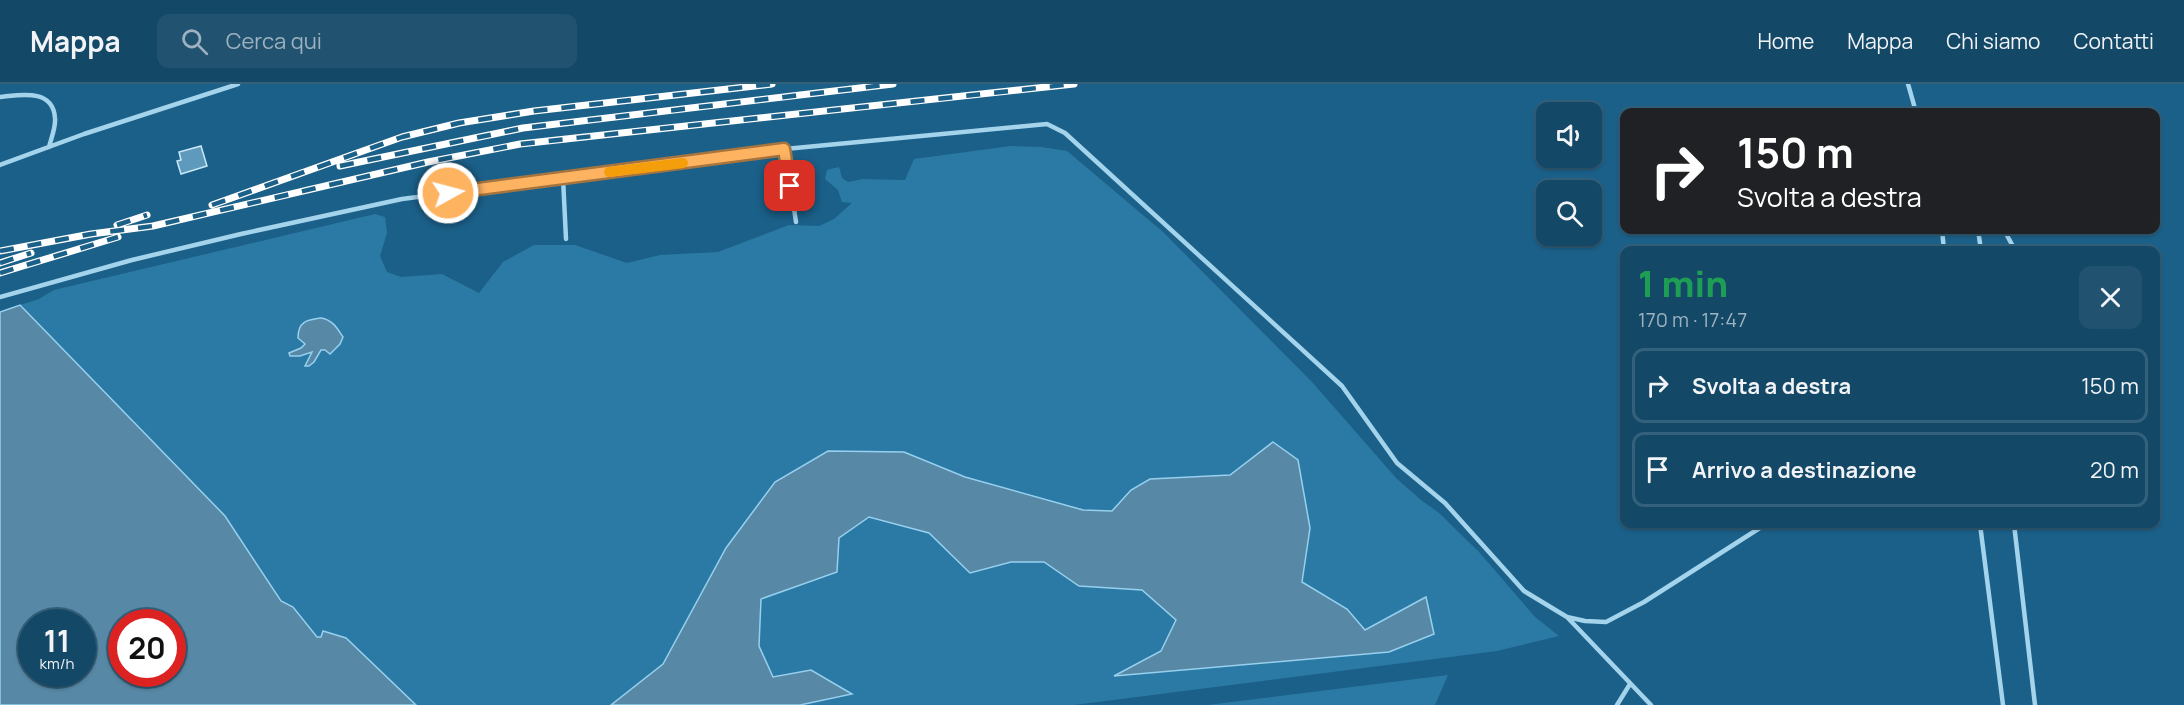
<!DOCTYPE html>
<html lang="it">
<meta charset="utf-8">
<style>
:root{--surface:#144867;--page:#215270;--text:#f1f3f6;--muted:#9db2c0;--line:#33607b}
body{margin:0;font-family:Manrope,sans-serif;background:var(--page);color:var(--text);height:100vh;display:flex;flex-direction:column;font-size:22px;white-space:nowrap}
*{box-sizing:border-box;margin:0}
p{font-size:20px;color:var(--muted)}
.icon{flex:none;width:33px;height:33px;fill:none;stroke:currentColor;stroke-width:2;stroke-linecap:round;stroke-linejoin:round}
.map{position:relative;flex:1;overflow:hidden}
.sheet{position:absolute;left:1620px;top:162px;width:540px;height:282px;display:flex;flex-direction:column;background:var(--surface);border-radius:12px;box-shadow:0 2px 4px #0004,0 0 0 2px var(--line)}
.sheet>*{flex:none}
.guide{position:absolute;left:1620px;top:24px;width:540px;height:126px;border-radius:12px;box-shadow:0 2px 4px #0004,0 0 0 2px var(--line);background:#202124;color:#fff;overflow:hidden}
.fabs{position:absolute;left:1536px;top:18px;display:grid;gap:12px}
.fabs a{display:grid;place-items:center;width:66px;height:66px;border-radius:12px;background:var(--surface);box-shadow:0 2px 4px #0004,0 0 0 2px var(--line);font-size:30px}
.speed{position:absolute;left:18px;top:525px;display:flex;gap:12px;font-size:30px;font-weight:700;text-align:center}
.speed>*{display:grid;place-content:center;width:78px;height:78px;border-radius:50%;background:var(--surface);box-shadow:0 2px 4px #0004,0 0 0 2px var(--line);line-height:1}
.speed small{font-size:15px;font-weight:400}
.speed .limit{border:9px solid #d22;background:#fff;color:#111}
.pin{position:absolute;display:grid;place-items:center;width:51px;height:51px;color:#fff;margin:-26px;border-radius:12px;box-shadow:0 3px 9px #0006}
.me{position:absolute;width:66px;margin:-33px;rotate:83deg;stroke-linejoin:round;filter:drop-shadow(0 0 4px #0008)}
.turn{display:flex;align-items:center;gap:21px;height:126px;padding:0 18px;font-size:27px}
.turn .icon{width:78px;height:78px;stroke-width:2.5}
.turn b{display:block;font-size:42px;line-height:51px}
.round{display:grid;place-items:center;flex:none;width:63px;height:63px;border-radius:12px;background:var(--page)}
.headline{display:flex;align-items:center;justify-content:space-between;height:102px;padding:0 18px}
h1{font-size:36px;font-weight:800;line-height:45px;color:#1e9e55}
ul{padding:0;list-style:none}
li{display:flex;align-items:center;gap:18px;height:75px;margin:0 12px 9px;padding:0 6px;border:3px solid var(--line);border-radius:12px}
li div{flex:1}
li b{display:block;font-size:22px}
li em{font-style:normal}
header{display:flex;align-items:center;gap:36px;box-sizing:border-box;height:84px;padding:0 30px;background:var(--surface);border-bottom:2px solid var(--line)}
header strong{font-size:28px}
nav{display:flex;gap:33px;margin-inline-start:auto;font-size:21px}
.search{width:420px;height:54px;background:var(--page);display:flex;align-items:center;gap:15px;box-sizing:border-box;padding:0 21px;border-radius:12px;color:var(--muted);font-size:22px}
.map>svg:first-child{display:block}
.green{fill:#2b7aa5}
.water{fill:#5788a5;stroke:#97d0ef;stroke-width:1.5;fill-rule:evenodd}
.building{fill:#5d9abc;stroke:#cae8f9;stroke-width:1.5}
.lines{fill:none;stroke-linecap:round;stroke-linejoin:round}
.lane{stroke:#a4d3ec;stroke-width:4.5}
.rail-casing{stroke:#fff;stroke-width:7}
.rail{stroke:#1b6089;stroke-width:4.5;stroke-dasharray:14;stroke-linecap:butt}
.route-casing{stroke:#a5743f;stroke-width:15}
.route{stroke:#feb361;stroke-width:10}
.slow{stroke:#f59e0b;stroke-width:10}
</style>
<header>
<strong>Mappa</strong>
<div class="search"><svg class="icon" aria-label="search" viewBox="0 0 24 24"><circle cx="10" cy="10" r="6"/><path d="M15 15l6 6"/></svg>Cerca qui</div>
<nav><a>Home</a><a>Mappa</a><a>Chi siamo</a><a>Contatti</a></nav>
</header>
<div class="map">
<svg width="2184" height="621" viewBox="0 0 2184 621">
<rect width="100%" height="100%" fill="#1b6089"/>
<path class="green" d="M1011,62l30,1 26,4 96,81 149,150 84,96 25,22 18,13 40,39 56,65 24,19 -62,15 -423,54h-274l51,-11 -40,-24 -38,7 -14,-31 2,-47 76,-27 2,-34 30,-22 60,17 41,40 41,-11h33l35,24 63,4 34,30 -15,31 -45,24 273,-23 37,-54 -61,32 -18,-21 -45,-27 8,-55 -37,-85 -43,33 -81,4 -18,11 -19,21 -29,-1 -118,-33 -61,-25 -178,96 -63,116 -52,41h-195l-70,-67 -29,-1 -24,-30 -12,-6 -56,-85 -205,-211 19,-6 15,-9 321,-76 10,3 2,16 -7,23 7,16 14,5 41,-3 37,19 24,-31 31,-17h41l52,18 33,-8 58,-3 71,-27 30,1 15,-7 18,-16 -10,-1 -4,-12 -13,-11 2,-9 12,-3 3,11 6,4 15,-3 42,1 9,-21z
M1448,591l-13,30h-227z"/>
<path class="water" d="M20,221l205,211 56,85 12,6 24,30h4l2,-6 23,7 70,67h-416v-393zM32,538h50v52h-50zM122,538h50v52h-50z
M321,234c12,2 16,10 22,19l-3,7 -10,10 -5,-4h-4l-7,12 -5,4h-4l7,-14 -12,4h-10l-1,-3 12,-5 4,-4 -7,-6c0,-17 9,-18 23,-20z
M1273,358l25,18 12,68 -8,54 45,27 18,21 61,-33 8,37 -45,18 -275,24 47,-25 15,-31 -34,-30 -63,-4 -35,-24h-33l-41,11 -41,-40 -60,-16 -30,21 -2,34 -76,27 -2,47 14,31 38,-7 41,24 -52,11h-189l52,-41 63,-116 49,-66 53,-31 76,1 61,25 118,33 29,1 19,-21 19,-11 80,-4z"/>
<path class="building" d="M201,62l6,20 -26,8 -4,-13 4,-1 -2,-8z"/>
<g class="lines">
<path class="lane" d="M1908,0l8,28
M0,13c20,-2 53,-9 55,21 1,9 -4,21 -6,29
M785,65l11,73
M0,81l84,-31 154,-50
M563,94l3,61
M1942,146l2,20
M1978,146l3,20
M2004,146l11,20
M0,213l132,-37 109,-26 161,-35 383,-50 262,-25 18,9 277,253 55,77 48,40 79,88 43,26 18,4 21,1 38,-20 122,-78
M1980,440l23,181
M2014,440l21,181
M1567,533l84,88
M1617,621l13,-21"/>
<g class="rail-casing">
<path id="rail" d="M340,82l183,-38 370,-44
M212,121l190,-68 57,-14 75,-12 238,-27
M117,141l30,-10
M0,167l91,-17 62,-8 275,-64 92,-18 554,-60
M0,179l31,-10
M0,189l118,-36"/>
</g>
<use href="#rail" class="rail"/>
</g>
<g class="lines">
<g class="route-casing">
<path id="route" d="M448,109l336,-44 6,37"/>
</g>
<use href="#route" class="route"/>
<path class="slow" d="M609,88l74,-9"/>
</g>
</svg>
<div class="fabs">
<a><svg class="icon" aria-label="sound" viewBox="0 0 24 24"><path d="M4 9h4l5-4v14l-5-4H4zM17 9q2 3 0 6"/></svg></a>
<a><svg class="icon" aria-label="search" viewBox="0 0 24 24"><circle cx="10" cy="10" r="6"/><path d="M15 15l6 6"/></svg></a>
</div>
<div class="speed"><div>11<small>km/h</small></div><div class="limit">20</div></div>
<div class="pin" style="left:790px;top:102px;background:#d93025"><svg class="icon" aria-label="arrive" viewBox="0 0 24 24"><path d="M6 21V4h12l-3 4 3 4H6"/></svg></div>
<svg class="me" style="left:448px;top:109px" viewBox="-20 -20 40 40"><circle r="17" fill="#feb361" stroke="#fff" stroke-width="3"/><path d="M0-11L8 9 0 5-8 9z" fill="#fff"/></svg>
<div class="guide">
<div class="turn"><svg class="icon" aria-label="right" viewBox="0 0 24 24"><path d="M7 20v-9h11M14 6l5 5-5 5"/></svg><div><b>150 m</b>Svolta a destra</div></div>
</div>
<section class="sheet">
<div class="headline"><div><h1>1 min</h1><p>170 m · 17:47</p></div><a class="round"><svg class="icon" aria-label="close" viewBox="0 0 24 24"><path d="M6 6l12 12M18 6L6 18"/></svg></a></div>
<ul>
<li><svg class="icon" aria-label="right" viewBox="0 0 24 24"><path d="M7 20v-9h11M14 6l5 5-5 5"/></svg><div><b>Svolta a destra</b></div><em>150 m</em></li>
<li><svg class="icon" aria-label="arrive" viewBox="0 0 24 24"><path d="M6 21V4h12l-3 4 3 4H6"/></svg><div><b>Arrivo a destinazione</b></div><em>20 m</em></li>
</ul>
</section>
</div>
